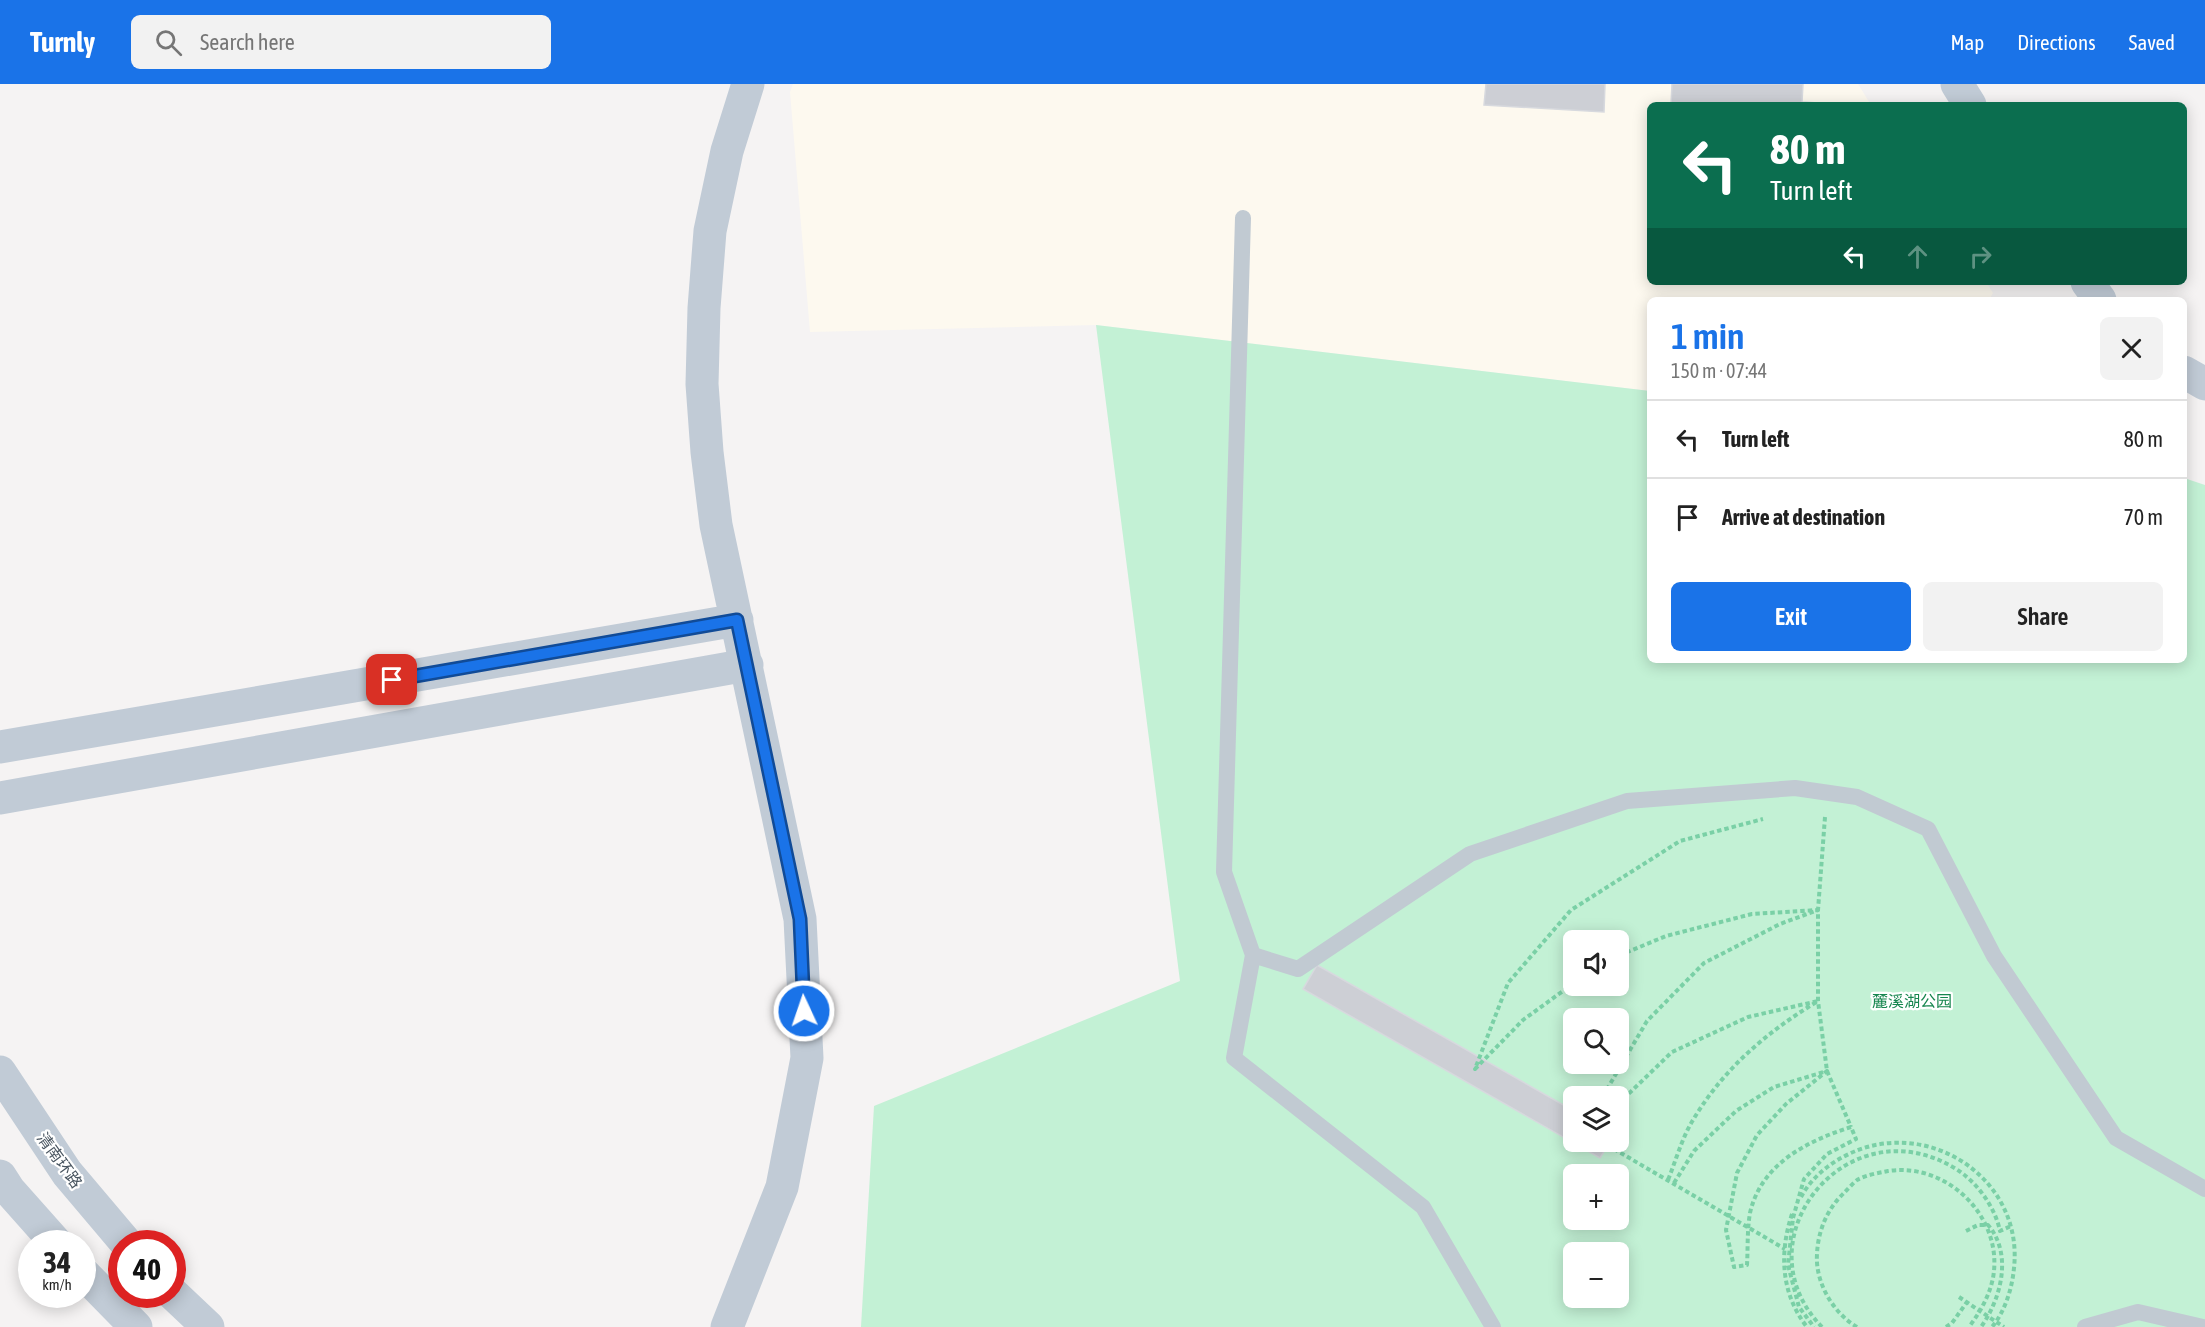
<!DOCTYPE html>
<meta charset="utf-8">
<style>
:root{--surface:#fff;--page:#f2f2f2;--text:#222;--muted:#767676;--line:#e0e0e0;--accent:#1a73e8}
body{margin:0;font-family:"Asap Condensed","Noto Sans SC",sans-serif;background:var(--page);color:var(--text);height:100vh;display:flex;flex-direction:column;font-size:22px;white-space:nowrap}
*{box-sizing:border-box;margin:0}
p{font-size:20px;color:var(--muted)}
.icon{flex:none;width:33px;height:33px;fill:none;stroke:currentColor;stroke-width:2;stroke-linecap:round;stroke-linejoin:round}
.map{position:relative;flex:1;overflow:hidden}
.details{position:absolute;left:1647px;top:213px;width:540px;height:366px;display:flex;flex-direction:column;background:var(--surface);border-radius:9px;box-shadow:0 3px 15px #0003}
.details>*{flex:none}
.banner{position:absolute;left:1647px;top:18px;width:540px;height:183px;border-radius:9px;box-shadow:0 3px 15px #0003;background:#0b6e4f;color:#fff;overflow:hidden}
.controls{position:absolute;left:1563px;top:846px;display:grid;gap:12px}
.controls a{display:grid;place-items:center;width:66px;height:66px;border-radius:9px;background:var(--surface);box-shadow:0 3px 15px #0003;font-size:30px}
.speed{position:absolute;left:18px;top:1146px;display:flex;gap:12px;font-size:30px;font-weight:700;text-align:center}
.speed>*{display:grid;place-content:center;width:78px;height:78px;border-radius:50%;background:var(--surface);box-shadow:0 3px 15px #0003;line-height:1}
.speed small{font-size:15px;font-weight:400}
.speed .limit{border:9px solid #d22;background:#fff;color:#111}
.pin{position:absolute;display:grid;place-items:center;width:51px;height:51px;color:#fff;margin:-26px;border-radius:12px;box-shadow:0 3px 9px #0006}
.me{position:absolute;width:66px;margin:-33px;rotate:357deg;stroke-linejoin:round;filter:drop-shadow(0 0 4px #0008)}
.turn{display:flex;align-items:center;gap:21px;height:126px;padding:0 24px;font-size:27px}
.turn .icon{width:78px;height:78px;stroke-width:2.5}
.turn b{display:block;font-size:42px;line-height:51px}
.lanes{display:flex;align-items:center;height:57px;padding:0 24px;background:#0003;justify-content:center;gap:30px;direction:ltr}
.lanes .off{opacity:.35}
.round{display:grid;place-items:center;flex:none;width:63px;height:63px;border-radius:9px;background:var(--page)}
.summary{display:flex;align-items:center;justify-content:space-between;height:102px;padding:0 24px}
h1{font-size:36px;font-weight:600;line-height:45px;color:var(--accent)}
.action{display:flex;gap:12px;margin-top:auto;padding:12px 24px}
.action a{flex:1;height:69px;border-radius:9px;background:var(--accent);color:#fff;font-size:24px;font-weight:600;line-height:69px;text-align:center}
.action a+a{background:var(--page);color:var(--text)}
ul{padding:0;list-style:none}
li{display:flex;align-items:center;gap:18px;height:78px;padding:0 24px;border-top:2px solid var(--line)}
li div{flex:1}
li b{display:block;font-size:22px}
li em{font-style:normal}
header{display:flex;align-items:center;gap:36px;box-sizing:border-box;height:84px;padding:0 30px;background:var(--accent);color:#fff}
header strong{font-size:28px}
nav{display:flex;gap:33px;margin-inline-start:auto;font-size:21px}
.search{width:420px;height:54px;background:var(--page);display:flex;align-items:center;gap:15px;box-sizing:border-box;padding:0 21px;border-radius:9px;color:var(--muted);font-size:22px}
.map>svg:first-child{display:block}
.commercial{fill:#fdf9ef}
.green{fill:#c3f1d5;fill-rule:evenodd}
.building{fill:#cdcfd5;stroke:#d7d9de;stroke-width:1.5}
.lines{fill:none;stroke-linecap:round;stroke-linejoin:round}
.path{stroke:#7ad0a6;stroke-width:4;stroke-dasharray:4.5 3;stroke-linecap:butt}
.lane{stroke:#c1cad2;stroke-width:16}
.secondary{stroke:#c1cbd6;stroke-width:33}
.route-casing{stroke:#114b97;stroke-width:15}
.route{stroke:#1a73e8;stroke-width:10}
.labels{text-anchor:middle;stroke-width:4.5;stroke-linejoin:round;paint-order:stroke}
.park-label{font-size:16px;fill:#17864f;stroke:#fff}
.street-label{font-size:16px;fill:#4a5661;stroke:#fff}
</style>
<header>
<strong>Turnly</strong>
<div class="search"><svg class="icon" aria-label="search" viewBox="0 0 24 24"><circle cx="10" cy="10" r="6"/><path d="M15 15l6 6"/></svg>Search here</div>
<nav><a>Map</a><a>Directions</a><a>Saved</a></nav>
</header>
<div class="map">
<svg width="2205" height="1243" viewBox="0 0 2205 1243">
<rect width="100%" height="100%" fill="#f5f3f3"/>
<path class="commercial" d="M793,0h1065l13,21h-221v177h336l7,11 -4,7h-339v91l-554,-66 -286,7 -20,-240z"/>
<path class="green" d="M1096,241l554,66v269h534v-182l21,7v842h-1344l13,-221 306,-125zM1574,856h44v46h-44zM1574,934h44v46h-44zM1574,1012h44v46h-44zM1574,1090h44v46h-44zM1574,1168h44v46h-44z"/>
<path class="building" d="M1486,0h119l-1,28 -120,-7z
M1672,0h131l-1,18 49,3h-180z
M1317,881l257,146v31h36l-10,16 -297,-169z"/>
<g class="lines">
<path class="path" d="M1825,733l-7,93v91l9,70 24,56
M1574,899l-51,37 -48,49 33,-86 63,-73 109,-69 83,-22
M1603,1012l44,-75 57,-58 76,-39 38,-14 -66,4 -86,22 -48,20
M1618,1020l54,-52 76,-35 70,-16c-51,31 -94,67 -125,119 -11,18 -17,40 -25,60
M1614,1065l171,100
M1674,1099l20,-32 42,-40 38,-24 53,-16 -41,33 -29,31 -20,38 -11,57 8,37 13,-2c1,-17 0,-35 3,-52 11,-49 57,-72 101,-86l5,12 -29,15 -23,25 -11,39 -5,47 11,42 15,20
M1801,1113c9,-17 25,-31 42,-40 80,-44 181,19 171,111 -2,21 -9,43 -22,59
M1792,1130c-13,39 -11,80 15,113
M1966,1147l12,-6h10c25,29 13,74 -7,102
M1959,1213l45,30
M1822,1243c-86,-88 27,-225 134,-158 21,13 39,38 44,62l11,-5
M1857,1243c-24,-14 -42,-45 -40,-73 1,-23 10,-45 27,-61 4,-4 9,-10 13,-13 9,-5 21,-7 31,-9 60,-9 116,47 105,107 -4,19 -13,34 -24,49
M1946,1243l6,-4 15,-21"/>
<path class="lane" d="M1243,134l-19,654 29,83 45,14 172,-115 157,-53 168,-13 62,9 71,32 66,127 122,182 89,51
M1253,871l-19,103 189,149 70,120
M2085,1243l53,-15 65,15"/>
<path class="secondary" d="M1957,0l13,21
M2087,198l13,18
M2184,288l21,12
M0,663l737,-127
M0,714l747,-133
M0,988l67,101 60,71
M0,1092l9,14 48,54
M82,1188l54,55
M172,1209l36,34
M727,1243l55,-140 25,-129 -7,-139 -84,-394 -9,-73 -5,-68 2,-76 6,-77 17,-80 21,-67"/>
</g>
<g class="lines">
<g class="route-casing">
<path id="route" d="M392,596l345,-60 63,299 4,92"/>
</g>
<use href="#route" class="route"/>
</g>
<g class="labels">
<g class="park-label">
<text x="1912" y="923">麓溪湖公园</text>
</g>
<g class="street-label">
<text transform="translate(60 1076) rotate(54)" y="6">清南环路</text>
</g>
</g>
</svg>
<div class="controls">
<a><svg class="icon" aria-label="sound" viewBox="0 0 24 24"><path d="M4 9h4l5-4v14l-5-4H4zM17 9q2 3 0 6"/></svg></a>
<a><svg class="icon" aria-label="search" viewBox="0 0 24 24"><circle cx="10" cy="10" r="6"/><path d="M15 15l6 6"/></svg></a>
<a><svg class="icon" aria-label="layers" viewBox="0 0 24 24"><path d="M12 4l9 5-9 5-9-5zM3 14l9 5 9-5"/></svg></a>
<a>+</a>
<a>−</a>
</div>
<div class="speed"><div>34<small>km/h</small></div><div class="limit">40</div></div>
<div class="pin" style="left:392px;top:596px;background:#d93025"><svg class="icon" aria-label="arrive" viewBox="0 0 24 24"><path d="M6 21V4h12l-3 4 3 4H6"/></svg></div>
<svg class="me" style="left:804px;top:927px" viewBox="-20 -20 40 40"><circle r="17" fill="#1a73e8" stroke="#fff" stroke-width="3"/><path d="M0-11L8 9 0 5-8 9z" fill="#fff"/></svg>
<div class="banner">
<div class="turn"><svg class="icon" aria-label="left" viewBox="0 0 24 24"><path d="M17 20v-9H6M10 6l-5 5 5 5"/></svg><div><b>80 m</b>Turn left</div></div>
<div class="lanes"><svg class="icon" aria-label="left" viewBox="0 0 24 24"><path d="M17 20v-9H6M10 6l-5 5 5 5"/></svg><svg class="icon off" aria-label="ahead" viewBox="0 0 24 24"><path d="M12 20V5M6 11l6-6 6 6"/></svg><svg class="icon off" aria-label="right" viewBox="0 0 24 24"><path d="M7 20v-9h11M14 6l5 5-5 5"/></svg></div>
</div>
<section class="details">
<div class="summary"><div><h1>1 min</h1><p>150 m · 07:44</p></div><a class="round"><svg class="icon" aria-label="close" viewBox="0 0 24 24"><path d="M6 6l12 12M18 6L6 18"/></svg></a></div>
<ul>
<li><svg class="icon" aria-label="left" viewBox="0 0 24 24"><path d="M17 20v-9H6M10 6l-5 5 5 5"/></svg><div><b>Turn left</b></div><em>80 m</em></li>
<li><svg class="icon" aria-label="arrive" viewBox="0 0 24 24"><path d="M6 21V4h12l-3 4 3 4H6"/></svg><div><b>Arrive at destination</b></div><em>70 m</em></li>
</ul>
<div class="action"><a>Exit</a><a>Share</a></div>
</section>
</div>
